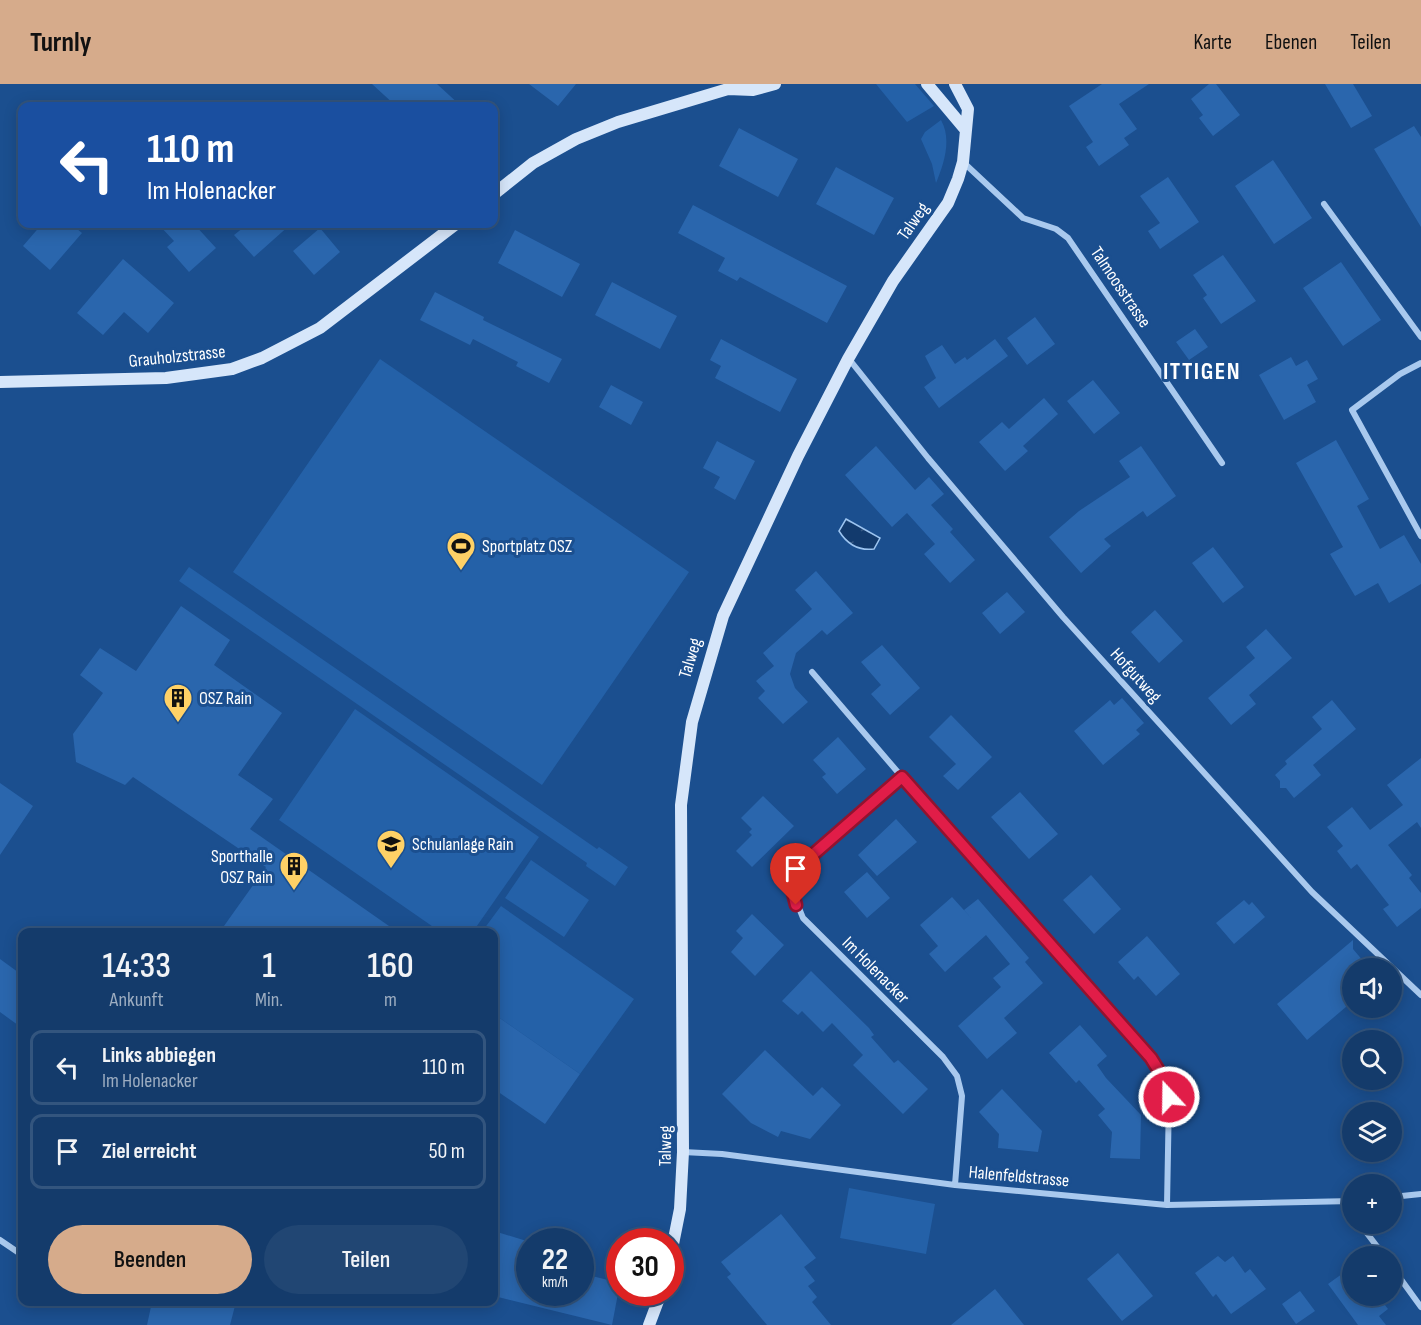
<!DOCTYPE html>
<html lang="de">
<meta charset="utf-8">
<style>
:root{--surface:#143b6b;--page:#214673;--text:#f1f3f6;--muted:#9dadc1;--line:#33557e;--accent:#d6ab8b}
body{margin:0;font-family:"Sofia Sans Condensed",sans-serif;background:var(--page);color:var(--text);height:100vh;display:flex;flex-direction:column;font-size:22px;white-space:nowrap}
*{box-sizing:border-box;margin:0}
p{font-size:20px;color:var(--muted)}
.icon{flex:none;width:33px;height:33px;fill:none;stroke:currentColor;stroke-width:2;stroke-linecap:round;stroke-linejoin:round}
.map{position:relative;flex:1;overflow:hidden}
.side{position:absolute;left:18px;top:844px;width:480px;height:378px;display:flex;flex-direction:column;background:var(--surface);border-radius:12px;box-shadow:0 3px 15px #0003,0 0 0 2px var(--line)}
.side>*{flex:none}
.hud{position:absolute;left:18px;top:18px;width:480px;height:126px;border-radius:12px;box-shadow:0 3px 15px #0003,0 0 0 2px var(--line);background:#1a4fa0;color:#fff;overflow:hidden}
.buttons{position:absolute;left:1342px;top:874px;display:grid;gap:12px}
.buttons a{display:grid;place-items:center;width:60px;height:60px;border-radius:50%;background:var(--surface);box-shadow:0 3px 15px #0003,0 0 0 2px var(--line);font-size:30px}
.speed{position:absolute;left:516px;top:1144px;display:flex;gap:12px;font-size:30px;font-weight:700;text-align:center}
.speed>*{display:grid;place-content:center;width:78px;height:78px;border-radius:50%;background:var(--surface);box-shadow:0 3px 15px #0003,0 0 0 2px var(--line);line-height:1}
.speed small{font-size:15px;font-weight:400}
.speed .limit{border:9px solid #d22;background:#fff;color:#111}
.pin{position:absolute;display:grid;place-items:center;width:51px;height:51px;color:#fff;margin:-62px -26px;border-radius:50% 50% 50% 0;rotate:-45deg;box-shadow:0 0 6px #0007}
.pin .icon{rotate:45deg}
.me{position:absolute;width:66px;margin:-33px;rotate:339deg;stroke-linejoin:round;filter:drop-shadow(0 0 4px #0008)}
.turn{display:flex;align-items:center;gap:21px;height:126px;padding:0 30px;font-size:27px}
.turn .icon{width:78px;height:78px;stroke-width:2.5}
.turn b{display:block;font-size:42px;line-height:51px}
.eta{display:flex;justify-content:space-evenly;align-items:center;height:102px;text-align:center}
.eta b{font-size:36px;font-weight:600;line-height:42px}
.primary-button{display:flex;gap:12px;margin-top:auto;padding:12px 30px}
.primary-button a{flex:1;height:69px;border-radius:36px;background:var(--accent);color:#111;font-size:24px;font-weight:600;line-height:69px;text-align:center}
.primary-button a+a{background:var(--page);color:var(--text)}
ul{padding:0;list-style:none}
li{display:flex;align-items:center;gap:18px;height:75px;margin:0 12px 9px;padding:0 18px;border:3px solid var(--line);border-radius:12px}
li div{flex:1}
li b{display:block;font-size:22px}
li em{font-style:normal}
header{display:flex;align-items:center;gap:36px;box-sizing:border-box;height:84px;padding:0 30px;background:var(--accent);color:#111}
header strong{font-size:28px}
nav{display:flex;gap:33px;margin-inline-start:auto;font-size:21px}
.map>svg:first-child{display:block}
.green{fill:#2461a8}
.water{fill:url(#water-ripples);stroke:#9cc4f0;stroke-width:1.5}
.building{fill:#2a66ad}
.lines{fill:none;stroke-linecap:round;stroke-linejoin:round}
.street{stroke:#a9c9ee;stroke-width:6}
.secondary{stroke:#d6e6fa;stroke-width:12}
.route-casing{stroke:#92132f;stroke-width:15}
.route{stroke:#e11d48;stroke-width:10}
.labels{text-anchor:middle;stroke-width:6;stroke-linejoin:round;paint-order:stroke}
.street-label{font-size:18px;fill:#fff;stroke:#1b4f8f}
.poi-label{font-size:18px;fill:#fff;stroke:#1b4f8f;text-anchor:start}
.district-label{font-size:24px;font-weight:bold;letter-spacing:1.5px;fill:#fff;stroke:#1b4f8f}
</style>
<header>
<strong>Turnly</strong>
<nav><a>Karte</a><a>Ebenen</a><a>Teilen</a></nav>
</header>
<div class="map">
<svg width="1421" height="1241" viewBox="0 0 1421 1241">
<defs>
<pattern id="water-ripples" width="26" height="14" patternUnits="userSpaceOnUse" patternTransform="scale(1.5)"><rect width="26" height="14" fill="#123a6d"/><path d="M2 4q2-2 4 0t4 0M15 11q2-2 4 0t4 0" fill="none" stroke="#365883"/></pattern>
</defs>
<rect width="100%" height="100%" fill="#1b4f8f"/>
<path class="green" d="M876,0h39l19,22 -27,16z
M941,36c11,19 3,44 -5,63l-4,-19 -11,-25 4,-7z
M380,275l309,213 -147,213 -309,-213z
M189,483l408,282 2,-2 29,20 -13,19 -29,-20 1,-3 -408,-282z
M355,625l184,128 -67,96h-30l-163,-113z
M531,776l58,40 -25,37 -59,-39z
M501,822l133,93 -54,75 -86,-60v-81h-13z
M849,1104l86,16 -9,50 -86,-16z"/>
<path class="water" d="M846,435l34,19 -6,11c-16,2 -27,-5 -35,-18z"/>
<path class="building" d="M372,0h65l24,22h-65z
M529,0h47l-18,22z
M1102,0h47l-30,20 18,25 -13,9 5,7 -30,21 -13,-19 7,-5 -24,-36z
M1209,0h7l24,31 -27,21 -14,-18 4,-3 -12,-16z
M1325,0h28l19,32 -21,12z
M1414,42l7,11v90l-47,-78z
M739,44l59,31 -20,38 -59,-31z
M1273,76l39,58 -38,26 -39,-58z
M836,83l58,31 -20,37 -58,-31z
M1168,93l31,45 -39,27 -12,-18 12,-8 -20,-27z
M693,121l154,81 -20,37 -87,-46 -3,4 -19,-10 7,-13 -47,-25z
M42,140h29l11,9 -32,37 -27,-24z
M158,140h36l22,24 -27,24 -22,-25 7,-6z
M248,140h43l-37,33 -20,-22z
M320,144l20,24 -26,23 -21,-24z
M515,146l65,34 -18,33 -64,-34z
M1223,171l33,46 -35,23 -18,-26 4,-3 -14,-20z
M123,175l51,44 -26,30 -24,-21 -21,23 -26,-22z
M1341,178l40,58 -38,26 -40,-58z
M612,198l65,34 -17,33 -65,-34z
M435,208l49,25 -1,3 79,39 -13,24 -33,-17 2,-4 -45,-23 -3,6 -50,-25z
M1035,233l20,27 -28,21 -20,-27z
M1195,245l13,18 -19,13 -13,-18z
M721,255l76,40 -17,33 -65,-34 6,-12 -11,-6z
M995,255l13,17 -69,52 -15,-21 12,-9 -11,-22 17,-11 13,19 10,-7 2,3z
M1291,273l5,9 11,-6 11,19 -11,6 9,17 -32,18 -25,-45z
M1093,296l27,33 -26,21 -27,-33z
M611,301l32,17 -12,23 -32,-18z
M1044,314l14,16 -35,32 5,5 -23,20 -26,-29 23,-20 7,7z
M1336,356l33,59 -12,7 23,43 24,-14 17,29v20l-32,19 -11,-20 -23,13 -25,-42 13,-7 -47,-84z
M717,357l38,20 -20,39 -21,-12 6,-11 -17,-9z
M876,362l39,44 14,-13 15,17 -13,11 22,24 -3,3 25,28 -25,23 -26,-29 11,-10 -28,-31 -15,14 -47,-52z
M1141,362l35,50 -29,21 -4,-6 -39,28 7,7 -30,27 -32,-36 30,-26 51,-34 -11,-16z
M1213,463l31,40 -21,16 -31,-40z
M816,487l37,42 -26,22 -5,-5 -26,23 -6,21 5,14 13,14 -25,22 -25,-26 7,-7 -9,-10 18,-15 -11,-13 49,-44 -17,-19z
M1007,508l18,20 -25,22 -18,-21z
M181,522l49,34 -16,25 68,48 -44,62 35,24 -23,30 149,104h-180l47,-66 -133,-90 -8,8 -49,-23 -3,-28 30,-41 -23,-18 20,-27 36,23z
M1155,526l28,31 -24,22 -28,-31z
M1266,545l26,29 -43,37 7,9 -25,21 -23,-27 47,-40 -9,-11z
M882,561l38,43 -30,27 -19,-21 10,-9 -20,-23z
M1122,614l22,25 -8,7 4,4 -37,31 -29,-34 36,-31 4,5z
M1332,616l24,29 -43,36 8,10 -27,23 -8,-10h-6v-7l-5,-6 12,-11 -2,-3 37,-32 -10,-12z
M951,631l41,42 -34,33 -15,-14 13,-12 -27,-27z
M838,653l28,32 -29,25 -15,-17 4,-3 -13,-14z
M1421,674v70l-4,-6 -29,23 24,30 -3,3 12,15v15l-24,19 -14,-18 6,-4 -32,-41 -6,5 -14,-18 6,-5 -16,-19 25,-20 18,23 33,-25 -16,-20z
M0,699l33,23 -33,49z
M1020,708l38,42 -29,25 -38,-42z
M763,712l31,30 -42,41 -16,-16 16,-16 -3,-3 3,-3 -11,-11z
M896,735l21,23 -40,34 -19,-21z
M867,788l23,26 -23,20 -23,-26z
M1091,791l30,34 -27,25 -31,-34z
M952,813l20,22 -8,-9 14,-11 51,59 -4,4 18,21 -39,35 13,15 -30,26 -29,-33 43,-39 -8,-9 17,-14 -24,-29 -41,37 -16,-18 9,-8 -18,-21z
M1244,816l5,5 3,-3 13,15 -31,27 -18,-21z
M752,830l32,31 -29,31 -24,-24 12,-14 -7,-7z
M1147,852l33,38 -24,22 -18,-20 -4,4 -16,-18z
M1353,856v9l17,20h-17v32l-46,39 -30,-36z
M0,875l22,16v53l-22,-16z
M811,887l58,57 5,7 -3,2 23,26 4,-3 30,29 -25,25 -50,-49 10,-10 -31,-32 -9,9 -21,-21 -4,4 -16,-14z
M494,930l86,60 -35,50 -51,-35z
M1080,941l27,31 -10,9 9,13 35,37 -1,44 -30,-1 2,-26 -14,-17 7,-6 -26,-29 -3,3 -27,-30z
M765,966l48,46 9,-9 19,18 -31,34 -29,-8 -3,6 -27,-14 -29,-29z
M1002,1005l40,42 -4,21 -40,-4 1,-14 -20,-22z
M781,1130l35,44 -12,9 11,14 -7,5 9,11 -5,5 19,23h-64l-40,-48 4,-3 -10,-12z
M494,1147l36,11v51h50v-20l40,10 -8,42 -118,-29z
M1118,1169l35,43 -31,25 -35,-42z
M1218,1172l7,6 8,-6 12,17 5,-4 16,20 -35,25 -15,-20 -3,3 -18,-24z
M1353,1182v30h25l10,13 -9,7 7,9h-28l-30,-41z
M995,1205l29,36h-73z
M1300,1207l15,20 -19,13 -14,-20z
M152,1218h84l-6,23h-83z"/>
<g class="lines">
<path class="street" d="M963,78l60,56 33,11 12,9 154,225
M1324,120l97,133
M849,275l79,99 135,159 249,275 109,103
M1421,279l-21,11 -48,36 69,126
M812,588l90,105
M683,1068l39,2 233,31 212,20 186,-4
M955,1101l7,-89 -5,-20 -14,-19 -140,-139 -10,-25 8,-28 101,-88 249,281 13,21 5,18 -2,108
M1392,1113l29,-3
M1345,1118l8,12
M1360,1140l25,33
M0,1156l22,15
M1392,1183l29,40"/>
<path class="secondary" d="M927,0l37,44
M494,110l39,-31 43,-24 42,-17 110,-33 25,1 22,-6
M0,298l166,-4 66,-9 30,-11 58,-30 136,-104
M670,1175l10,-50 3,-57 -2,-347 11,-83 31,-106 75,-160 50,-97 45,-78 55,-78 10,-24 5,-17 5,-53 -13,-25
M649,1241l12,-32"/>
</g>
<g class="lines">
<g class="route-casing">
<path id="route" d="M796,821l-3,-12 8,-28 101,-88 249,281 13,21 5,18"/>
</g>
<use href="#route" class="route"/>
</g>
<defs>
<g id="stadium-pin" transform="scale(1.5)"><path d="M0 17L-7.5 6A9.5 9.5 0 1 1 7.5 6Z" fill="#ffd166" stroke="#1b4f8f"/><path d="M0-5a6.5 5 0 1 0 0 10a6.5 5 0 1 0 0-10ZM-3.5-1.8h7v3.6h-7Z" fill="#111"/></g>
<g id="building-pin" transform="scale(1.5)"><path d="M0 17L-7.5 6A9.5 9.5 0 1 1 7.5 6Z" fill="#ffd166" stroke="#1b4f8f"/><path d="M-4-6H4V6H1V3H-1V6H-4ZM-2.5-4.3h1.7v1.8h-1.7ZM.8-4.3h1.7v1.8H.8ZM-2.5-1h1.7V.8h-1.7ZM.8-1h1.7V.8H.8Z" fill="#111"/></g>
<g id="school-pin" transform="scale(1.5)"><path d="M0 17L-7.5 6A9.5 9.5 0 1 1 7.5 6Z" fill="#ffd166" stroke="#1b4f8f"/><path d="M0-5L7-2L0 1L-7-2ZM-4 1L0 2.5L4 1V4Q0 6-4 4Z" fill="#111"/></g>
</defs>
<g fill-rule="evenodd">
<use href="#stadium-pin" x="461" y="462"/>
<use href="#building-pin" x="178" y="614"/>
<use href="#school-pin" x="391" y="760"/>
<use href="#building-pin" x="294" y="782"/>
</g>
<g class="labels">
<g class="street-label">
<text transform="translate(913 137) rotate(-55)" y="6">Talweg</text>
<text transform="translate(1121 203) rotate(56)" y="6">Talmoosstrasse</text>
<text transform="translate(177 272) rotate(-6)" y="6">Grauholzstrasse</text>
<text transform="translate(690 574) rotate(-73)" y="6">Talweg</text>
<text transform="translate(1136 591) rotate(48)" y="6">Hofgutweg</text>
<text transform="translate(876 886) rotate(45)" y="6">Im Holenacker</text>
<text transform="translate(665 1062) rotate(-89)" y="6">Talweg</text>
<text transform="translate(1019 1092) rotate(5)" y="6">Halenfeldstrasse</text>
</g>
<g class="poi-label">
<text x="482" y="468">Sportplatz OSZ</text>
<text x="199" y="620">OSZ Rain</text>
<text x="412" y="766">Schulanlage Rain</text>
<text x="273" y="778" text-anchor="end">Sporthalle<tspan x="273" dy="21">OSZ Rain</tspan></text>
</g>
<g class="district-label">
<text x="1202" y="295">ITTIGEN</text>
</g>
</g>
</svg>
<div class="buttons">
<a><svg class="icon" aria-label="sound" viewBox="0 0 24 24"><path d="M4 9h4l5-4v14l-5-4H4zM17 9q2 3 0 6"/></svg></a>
<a><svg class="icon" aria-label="search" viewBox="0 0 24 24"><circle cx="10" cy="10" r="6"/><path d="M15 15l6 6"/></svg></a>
<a><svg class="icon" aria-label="layers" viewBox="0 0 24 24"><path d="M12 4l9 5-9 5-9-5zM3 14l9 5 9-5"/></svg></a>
<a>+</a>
<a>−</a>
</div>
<div class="speed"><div>22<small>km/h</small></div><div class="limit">30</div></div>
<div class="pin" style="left:796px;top:821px;background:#d93025"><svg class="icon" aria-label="arrive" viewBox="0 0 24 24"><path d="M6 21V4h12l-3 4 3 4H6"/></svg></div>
<svg class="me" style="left:1169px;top:1013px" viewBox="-20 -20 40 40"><circle r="17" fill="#e11d48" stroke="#fff" stroke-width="3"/><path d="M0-11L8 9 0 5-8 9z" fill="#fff"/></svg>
<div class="hud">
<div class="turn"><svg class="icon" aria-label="left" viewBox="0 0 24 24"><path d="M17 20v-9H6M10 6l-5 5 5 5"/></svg><div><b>110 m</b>Im Holenacker</div></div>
</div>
<section class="side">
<div class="eta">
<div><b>14:33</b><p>Ankunft</p></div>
<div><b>1</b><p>Min.</p></div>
<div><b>160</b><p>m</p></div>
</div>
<ul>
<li><svg class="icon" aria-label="left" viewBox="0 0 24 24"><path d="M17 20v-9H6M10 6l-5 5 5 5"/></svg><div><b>Links abbiegen</b><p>Im Holenacker</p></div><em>110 m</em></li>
<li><svg class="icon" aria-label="arrive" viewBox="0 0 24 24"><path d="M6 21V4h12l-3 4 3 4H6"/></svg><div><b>Ziel erreicht</b></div><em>50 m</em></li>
</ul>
<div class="primary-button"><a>Beenden</a><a>Teilen</a></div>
</section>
</div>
